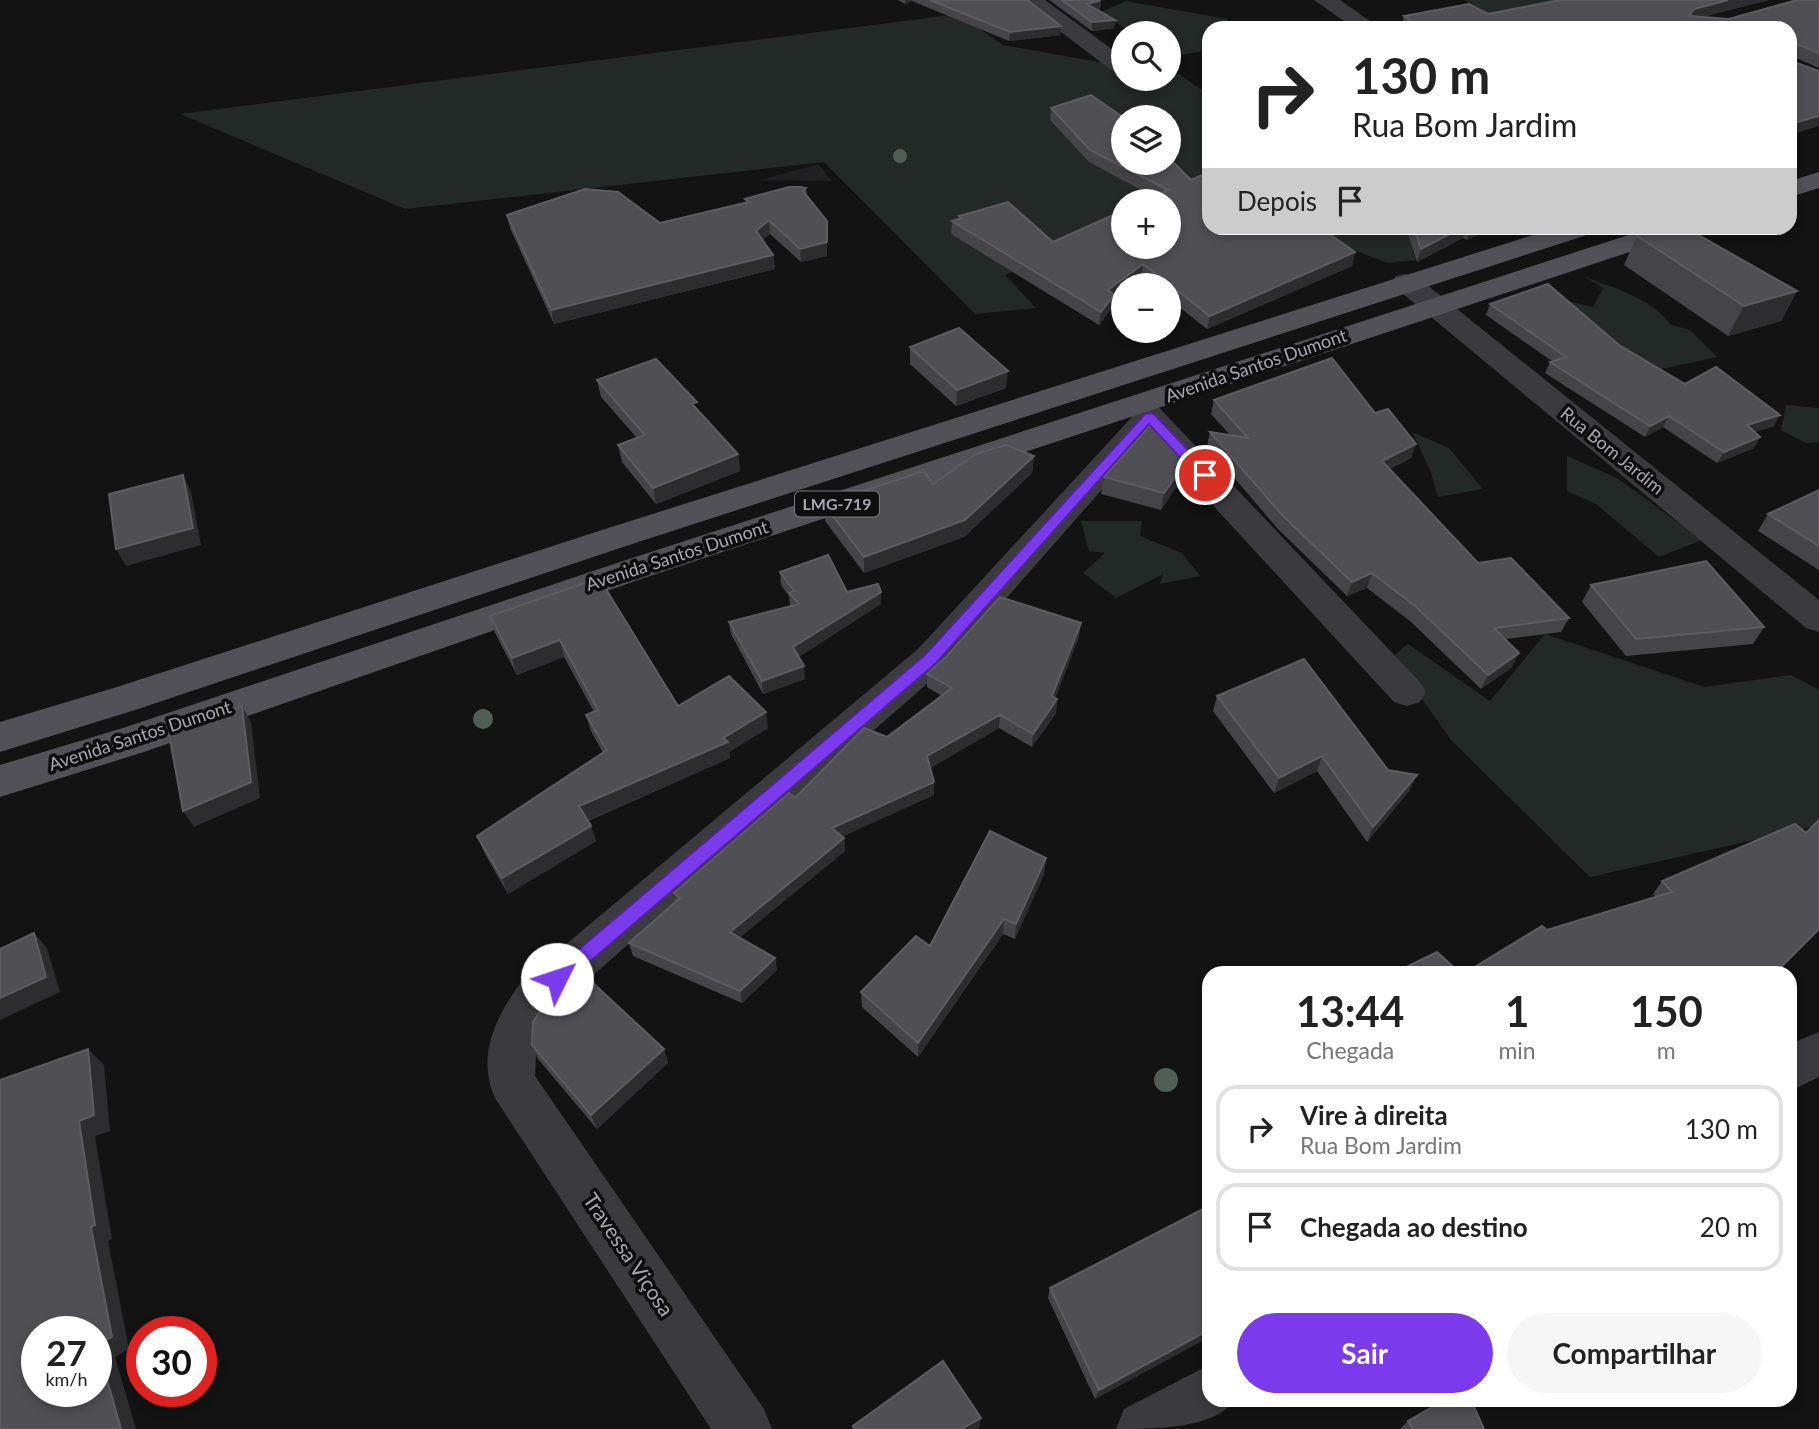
<!DOCTYPE html>
<html lang="pt">
<meta charset="utf-8">
<style>
:root{--surface:#fff;--page:#f6f6f6;--text:#222;--muted:#767676;--line:#e0e0e0;--accent:#7c3aed}
body{margin:0;font-family:Lato,sans-serif;background:var(--page);color:var(--text);height:100vh;display:flex;flex-direction:column;font-size:26px;white-space:nowrap}
*{box-sizing:border-box;margin:0}
p{font-size:23px;color:var(--muted)}
.icon{flex:none;width:38px;height:38px;fill:none;stroke:currentColor;stroke-width:2;stroke-linecap:round;stroke-linejoin:round}
.map{position:relative;flex:1;overflow:hidden}
.details{position:absolute;left:1202px;top:966px;width:595px;height:441px;display:flex;flex-direction:column;background:var(--surface);border-radius:21px;box-shadow:0 4px 10px #0003}
.details>*{flex:none}
.hud{position:absolute;left:1202px;top:21px;width:595px;height:214px;border-radius:21px;box-shadow:0 4px 10px #0003;background:#fff;color:var(--text);overflow:hidden}
.buttons{position:absolute;left:1111px;top:21px;display:grid;gap:14px}
.buttons a{display:grid;place-items:center;width:70px;height:70px;border-radius:50%;background:var(--surface);box-shadow:0 4px 10px #0003;font-size:35px}
.speed{position:absolute;left:21px;top:1316px;display:flex;gap:14px;font-size:35px;font-weight:700;text-align:center}
.speed>*{display:grid;place-content:center;width:91px;height:91px;border-radius:50%;background:var(--surface);box-shadow:0 4px 10px #0003;line-height:1}
.speed small{font-size:18px;font-weight:400}
.speed .limit{border:10px solid #d22;background:#fff;color:#111}
.pin{position:absolute;display:grid;place-items:center;width:60px;height:60px;color:#fff;margin:-30px;border:4px solid #fff;border-radius:50%;box-shadow:0 2px 7px #0007}
.me{position:absolute;width:77px;margin:-38px;rotate:49deg;stroke-linejoin:round;filter:drop-shadow(0 0 5px #0008)}
.turn{display:flex;align-items:center;gap:24px;height:147px;padding:0 35px;font-size:32px}
.turn .icon{width:91px;height:91px;stroke-width:2.5}
.turn b{display:block;font-size:49px;line-height:60px}
.then{display:flex;align-items:center;height:66px;padding:0 35px;background:#0003;gap:14px;font-size:26px}
.eta{display:flex;justify-content:space-evenly;align-items:center;height:119px;text-align:center}
.eta b{font-size:42px;font-weight:700;line-height:49px}
.cta{display:flex;gap:14px;margin-top:auto;padding:14px 35px}
.cta a{flex:1;height:80px;border-radius:42px;background:var(--accent);color:#fff;font-size:28px;font-weight:700;line-height:80px;text-align:center}
.cta a+a{background:var(--page);color:var(--text)}
ul{padding:0;list-style:none}
li{display:flex;align-items:center;gap:21px;height:88px;margin:0 14px 10px;padding:0 21px;border:4px solid var(--line);border-radius:21px}
li div{flex:1}
li b{display:block;font-size:26px}
li em{font-style:normal}
.map>svg:first-child{display:block}
.built{fill:#201f21}
.green{fill:#222926;fill-rule:evenodd}
.lines{fill:none;stroke-linecap:round;stroke-linejoin:round}
.minor{fill:#3b3a3e;fill-rule:evenodd}
.major{fill:#525157;fill-rule:evenodd}
.tree{fill:#4f5e57}
.wall{fill:#454449}
.shaded-wall{fill:#2d2c2f}
.building{fill:#504f54;stroke:#5e5c63;stroke-width:2;fill-rule:evenodd}
.route{fill:#7c3aed;stroke:#51269a;stroke-width:2}
.labels{text-anchor:middle;stroke-width:7;stroke-linejoin:round;paint-order:stroke}
.shield{fill:#0f0e0f;stroke:#7a7882;stroke-width:2}
.shield-label{font-size:16px;font-weight:bold;fill:#a8a6b3}
.street-label{font-size:18px;fill:#a8a6b3;stroke:#0f0e0f}
.near-street-label{font-size:21px;fill:#a8a6b3;stroke:#0f0e0f}
</style>
<div class="map">
<svg width="1819" height="1429" viewBox="0 0 1819 1429">
<rect width="100%" height="100%" fill="#141314"/>
<path class="built" d="M818,164l14,17 -72,-1z"/>
<path class="green" d="M1464,0h173l-108,24 -73,-11 14,-10z
M1126,1l101,18 6,9h-24v22l-34,6 -6,-3v-20h-35l-36,-20z
M958,14l45,31 96,17 24,1 1,16h45v-12l40,28v87l-40,19h-45v46l-57,2 -62,26 31,33 -61,6 -151,-152 -419,47 -225,-95zM1124,117h45v46h-45z
M1299,228h107l10,32 -29,3z
M1585,277c30,11 68,22 86,48l19,5 27,27 -65,14 -90,-71 31,7 10,-19z
M1786,405l33,3v34l-13,1 -25,-13z
M1412,432l37,16 34,41 -45,8 -8,-27z
M1567,456l50,22 85,62 -43,17 -63,-53 -29,-13z
M1081,521h61l-2,15 42,17 18,23 -40,8 3,-10 -47,24 -33,-25 22,-20 -16,-2z
M1545,634l159,53 87,-12 28,15v133l-3,3 -226,51 -139,-137 -59,-83 16,-13 82,57z"/>
<g class="lines">
<path class="minor" d="M1025,0h20l79,58v17l-9,-2 -88,-67z
M1314,0h26l40,28h-26z
M1406,274l10,2 403,324v32l-13,-4 -410,-340 -4,-6 4,-6z
M1139,396l11,2 270,284 6,10 -6,10 -13,4 -13,-4 -245,-266 -205,233 -391,341 -16,26 -2,40 229,333 8,20h-61l-216,-331c-19,-43 1,-81 26,-116l397,-333 214,-232 -8,-12 4,-7z
M1819,1032v45l-29,14v-47z
M1209,1365v35h25c-18,29 -81,29 -118,29l8,-20z"/>
<path class="major" d="M1819,172v16l-29,9v-16z
M1555,228h39l-4,6 -964,312 -488,163 -138,43v-30l117,-35 485,-157z
M1650,228h38l-4,6 -1040,344 -500,174 -144,45v-32l123,-37 497,-166z"/>
</g>
<g class="tree">
<circle cx="900" cy="156" r="7"/>
<circle cx="483" cy="719" r="10"/>
<circle cx="1166" cy="1080" r="12"/>
</g>
<path class="wall" d="M898,0h129l34,26 -1,9 -51,6 -97,-40 -7,3z
M1049,0h52l-1,9 -3,1 18,10 -1,8 -22,3z
M1560,0h209l-67,17 27,2 90,-19v68l-25,-11 -4,-29h-389l3,-12 84,-2z
M1051,108l118,55 40,65 146,24 -3,14 -145,63 -38,-30v-14h-18l-10,-7 -28,20 -1,10 -13,17 -148,-91 1,-13 7,-2v-3l94,26 101,-45 -65,-35 -39,-42z
M806,188l1,7 20,40v21l-26,6 -31,-28 -7,6 10,15 2,14 -221,55 -44,-96 -3,-13 153,8 86,-20 -1,-4z
M1406,228h88l-27,12 -4,-2 -46,24z
M1637,236l160,55 -16,30 -53,15 -104,-71z
M1490,304l129,41 66,39 89,42 -20,6 6,5 -6,11 -37,15 -54,-36 -18,10 -100,-64 5,-11 2,-1 -66,-46z
M910,347l96,41 -50,18 -46,-42z
M597,380l101,30 40,44 2,17 -84,33 -34,-42 -4,-17 19,-7 -36,-41z
M1214,400l197,58 -21,11 88,94 91,55 -8,14 -55,7 6,28 -31,22 -71,-68 -43,-33 -20,8 -69,-67 -71,-83 3,-14 20,3 -19,-21z
M1034,456l-2,17 -68,64 -100,36 -39,-52 -1,-17 109,-20z
M1104,477h79l-22,33 -60,-16z
M1819,490v80l-61,-39 10,-17z
M780,572l67,20 34,12 -83,53 7,22 -42,15 -32,-60 -2,-12 61,-16 -1,-10 -8,-11z
M599,578l79,128 90,22 -39,24 1,6 -142,63 3,5 5,15 -88,53 -24,-42 -7,-16 126,-83 -12,-22 -5,-16 8,-3 -30,-55 -47,18 -22,-42 -5,-17z
M1591,585l173,42 -11,17 -127,12 -44,-54z
M1079,637l-24,61 2,1 -1,14 -24,34 -33,-19 -69,40 4,14v13l-92,41 2,2 1,13 -105,86 35,21 2,12 -35,33 -109,-47 -4,-13 47,-41 -2,-9 121,-95 92,-61 55,-41 -15,-9v-13z
M1217,696l171,74 22,20 -43,52 -50,-71 -43,22 -61,-82z
M1046,858l-2,16 -29,65 -12,-5 -85,123 -56,-50 -1,-15 69,-46z
M1662,881l114,92 -229,-43 109,-33 -3,-3z
M532,1045l132,4 4,14 -71,66 -59,-70z
M1209,1206v131l-114,62 -47,-101 2,-10z
M1408,1421l76,8h-84z"/>
<path class="shaded-wall" d="M905,0h7v1l-7,3z
M1101,0l-1,9 -13,4v-9z
M1728,0h41l-80,20v-4l5,-7z
M1115,20l-1,8 -22,3v-9z
M1061,26l-1,9 -51,6 1,-9z
M1819,116v10l-29,9v-11z
M769,220l1,14 -12,10 -2,-13z
M827,221v35l-26,6 -1,-13z
M1461,228h5l-3,10 -46,24 4,-13z
M1471,228h23l-27,12z
M1355,252l-3,14 -145,63 3,-13z
M773,255l2,14 -221,55 -3,-14z
M1143,264l-2,14 -11,7h-6v5l-11,8 -1,10 -13,17 2,-13 7,-22z
M1797,291l-16,30 -53,15 16,-30z
M1008,371l-2,17 -50,18 1,-16z
M1780,415l-6,11 -33,10 6,-11z
M1669,416l-6,11 -18,10 5,-11z
M1760,437l-6,11 -37,15 7,-11z
M1416,444l-5,14 -34,17 5,-14z
M738,454l2,17 -84,33 -3,-16z
M1034,456l-2,17 -68,64 -100,36v-16z
M1187,460l-4,17 -22,33 3,-17z
M183,475l8,17 10,53 -75,21 -10,-17z
M1372,573l-5,15 -20,8 5,-14z
M881,592v12l-87,56 -1,-13z
M1081,623l-2,14 -29,73 2,-14z
M560,640l4,17 -47,18 -5,-17z
M1519,653l-7,14 -31,22 7,-14z
M804,666l1,13 -42,15 -1,-13z
M1057,699l-1,14 -24,34 1,-13z
M242,706l9,16 9,76 -66,29 -11,-16z
M766,712l2,16 -39,24 1,6 -146,64 -5,-16 144,-68z
M1000,715l-1,13 -72,42v-14z
M1322,756l-5,15 -43,22 5,-15z
M1417,775l-7,15 -43,52 6,-15z
M934,782v13l-101,46 -1,-13z
M591,826l5,15 -88,53 -6,-16z
M844,838l1,13 -113,93 -2,-12z
M1046,858l-2,16 -29,65 1,-15z
M1004,919l-1,15 -85,123v-14z
M34,933l13,15 13,44 -60,28v-22z
M775,958l2,12 -35,33 -2,-12z
M88,1049l16,16 6,66 -15,5 17,103 -4,2 21,108 -14,8 21,72h-15l-24,-85 -6,-117 -12,-106z
M664,1049l4,14 -71,66 -6,-14z
M1209,1330v7l-114,62 4,-9z
M981,1418l-2,10 -2,1h-16z"/>
<path class="building" d="M930,0h97l34,26 -51,6z
M1062,0h39l-14,4 28,16 -23,2z
M1560,0h168l-34,9 -5,7 40,3 68,-19h22v53l-25,-10v19l25,9v45l-29,8v-96h-369l-17,-12 65,-12 19,10z
M1091,95l33,23v45h45v-5l22,22 18,-8v56h112l34,24 -145,64 -67,-52 -35,26 6,5 -13,17 -149,-91 10,-3 -3,-2 49,-14 45,40 71,-32v37h45v-46h-25l24,-11 -78,-40 -39,-42z
M789,187h12l5,1 -3,3 24,30v21l-27,7 -31,-29 -13,11 17,24 -222,55 -44,-95 78,-26 33,3 42,31 89,-21 -4,-3z
M1414,228h47l-40,21z
M1642,228h44l111,63 -53,15 -107,-70z
M1548,284l71,61 66,39 31,-17 64,48 -33,10 13,12 -36,15 -55,-36 -19,10 -100,-64 16,-5 -76,-53z
M959,328l49,43 -51,19 -47,-43z
M1332,358l43,55 13,-4 28,35 -34,17 96,102 33,-5 58,60 -75,10 25,25 -31,22 -73,-69 -43,-33 -20,9 -70,-67 -72,-83 38,6 -34,-38z
M656,359l41,43 -5,2 46,50 -85,34 -35,-43 27,-10 -48,-55z
M1152,423l35,37 -23,33 -60,-16z
M1006,445l28,11 -69,64 -101,37 -40,-53 100,-33 9,13 43,-30z
M183,475l10,53 -77,21 -7,-55z
M1819,490v56l-51,-32z
M828,555l19,37 31,-8 3,8 -88,55 11,19 -42,15 -33,-59 70,-18 -10,-11 5,-2 -14,-19z
M1706,561l58,66 -128,12 -45,-54z
M599,578l79,128 51,-30 37,36 -43,26 5,4 -149,64 12,20 -89,52 -25,-42 130,-86 -21,-35 12,-5 -38,-70 -48,18 -22,-42z
M1000,597l81,26 -29,73 5,3 -24,35 -33,-19 -73,41 7,26 -102,46 12,10 -114,94 45,26 -35,33 -111,-48 51,-45 -6,-5 115,-100 6,5 69,-70 23,9 65,-49 -25,-14 19,-17z
M1304,659l84,111 29,5 -44,52 -51,-71 -43,22 -62,-82z
M242,706l9,76 -68,29 -14,-77z
M1819,820v109l-44,44h-310l77,-47 5,4 125,-38 -10,-11 133,-57 11,9z
M990,831l56,27 -30,66 -12,-5 -86,124 -57,-51 55,-56 14,10z
M34,933l12,44 -46,21v-49z
M1437,952l23,21h-60l-2,-2z
M580,971l84,78 -73,66 -59,-70 1,-23 16,-25z
M88,1049l6,66 -15,6 16,104 -4,2 21,110 -15,7 24,85h-121v-349zM37,1332h59v59h-59z
M1209,1206v124l-110,60 -49,-102z
M943,1361l38,57 -20,11h-107l-1,-3z
M1444,1400h27l13,29h-71l-5,-8z"/>
<path class="route" d="M1149,413l5,1 55,58v7h-9l-51,-55 -213,239 -372,321 -7,3 -6,-3 -3,-5 3,-6 374,-318 220,-241z"/>
<g class="labels">
<rect class="shield" x="795" y="491.5" width="84" height="25" rx="5"/>
<g class="shield-label">
<text x="837" y="510">LMG-719</text>
</g>
<g class="street-label">
<text transform="translate(1256 366) rotate(-19)" y="6">Avenida Santos Dumont</text>
<text transform="translate(1612 451) rotate(39)" y="6">Rua Bom Jardim</text>
<text transform="translate(677 556) rotate(-18)" y="6">Avenida Santos Dumont</text>
<text transform="translate(140 736) rotate(-18)" y="6">Avenida Santos Dumont</text>
</g>
<g class="near-street-label">
<text transform="translate(628 1255) rotate(56)" y="7">Travessa Viçosa</text>
</g>
</g>
</svg>
<div class="buttons">
<a><svg class="icon" aria-label="search" viewBox="0 0 24 24"><circle cx="10" cy="10" r="6"/><path d="M15 15l6 6"/></svg></a>
<a><svg class="icon" aria-label="layers" viewBox="0 0 24 24"><path d="M12 4l9 5-9 5-9-5zM3 14l9 5 9-5"/></svg></a>
<a>+</a>
<a>−</a>
</div>
<div class="speed"><div>27<small>km/h</small></div><div class="limit">30</div></div>
<div class="pin" style="left:1205px;top:475px;background:#d93025"><svg class="icon" aria-label="arrive" viewBox="0 0 24 24"><path d="M6 21V4h12l-3 4 3 4H6"/></svg></div>
<svg class="me" style="left:557px;top:979px" viewBox="-20 -20 40 40"><circle r="19" fill="#fff"/><path d="M0-13L10 11 0 6-10 11z" fill="#7c3aed"/></svg>
<div class="hud">
<div class="turn"><svg class="icon" aria-label="right" viewBox="0 0 24 24"><path d="M7 20v-9h11M14 6l5 5-5 5"/></svg><div><b>130 m</b>Rua Bom Jardim</div></div>
<div class="then">Depois<svg class="icon" aria-label="arrive" viewBox="0 0 24 24"><path d="M6 21V4h12l-3 4 3 4H6"/></svg></div>
</div>
<section class="details">
<div class="eta">
<div><b>13:44</b><p>Chegada</p></div>
<div><b>1</b><p>min</p></div>
<div><b>150</b><p>m</p></div>
</div>
<ul>
<li><svg class="icon" aria-label="right" viewBox="0 0 24 24"><path d="M7 20v-9h11M14 6l5 5-5 5"/></svg><div><b>Vire à direita</b><p>Rua Bom Jardim</p></div><em>130 m</em></li>
<li><svg class="icon" aria-label="arrive" viewBox="0 0 24 24"><path d="M6 21V4h12l-3 4 3 4H6"/></svg><div><b>Chegada ao destino</b></div><em>20 m</em></li>
</ul>
<div class="cta"><a>Sair</a><a>Compartilhar</a></div>
</section>
</div>
